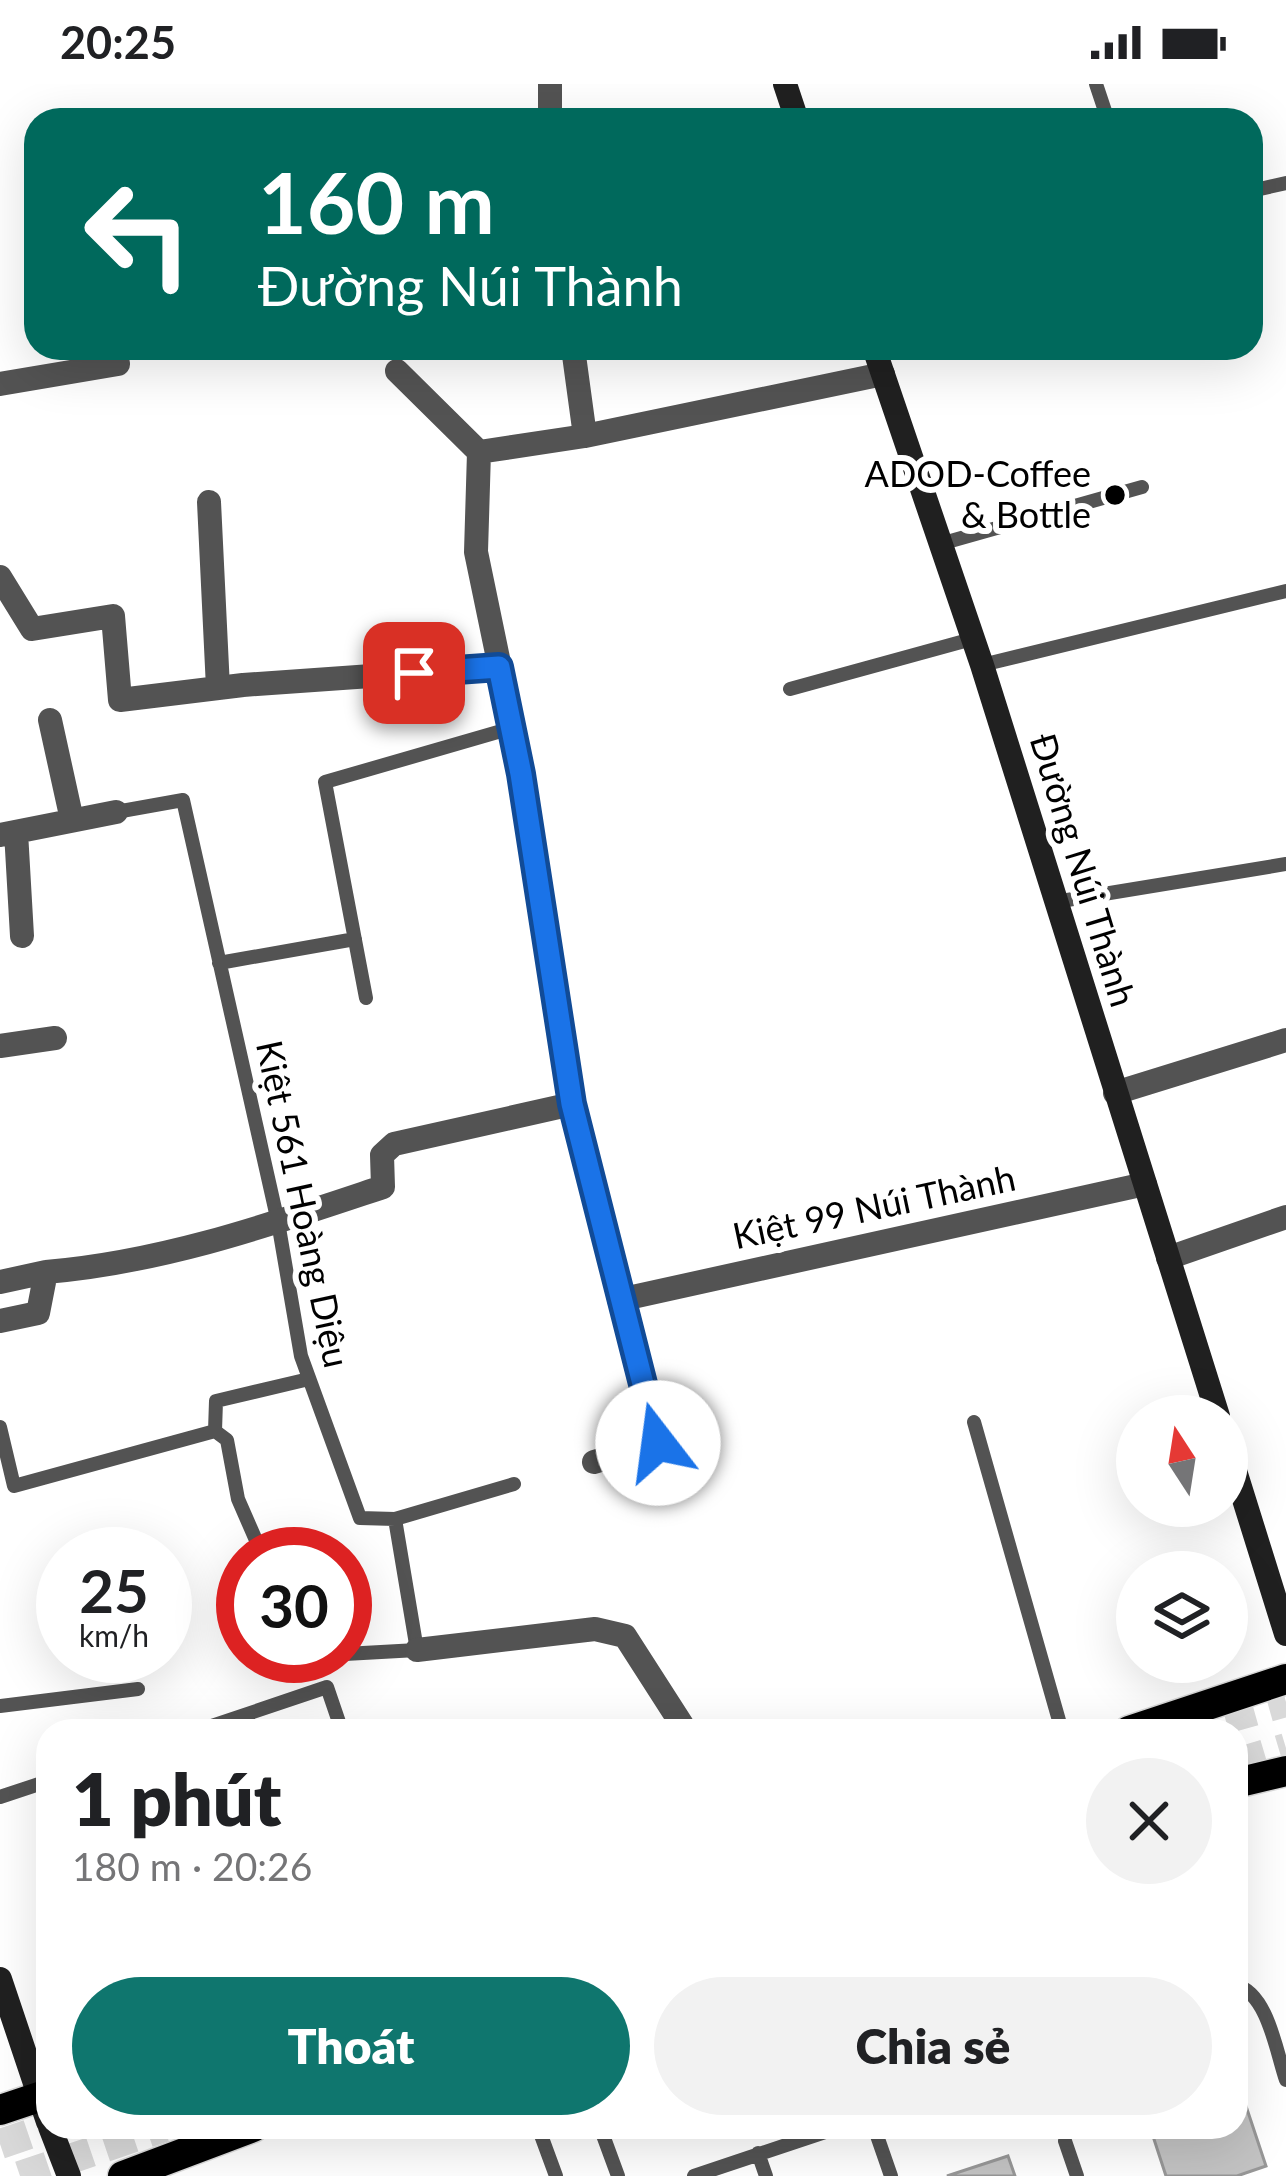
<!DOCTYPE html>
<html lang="vi">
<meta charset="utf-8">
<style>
:root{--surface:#fff;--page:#f2f2f2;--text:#202124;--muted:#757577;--accent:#0f766e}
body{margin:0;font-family:Lato,sans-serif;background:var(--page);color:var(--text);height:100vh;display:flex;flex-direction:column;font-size:45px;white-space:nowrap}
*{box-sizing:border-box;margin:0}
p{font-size:39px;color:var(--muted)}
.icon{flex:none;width:66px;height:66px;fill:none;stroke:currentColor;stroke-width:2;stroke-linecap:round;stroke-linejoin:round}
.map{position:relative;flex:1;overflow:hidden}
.side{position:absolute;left:36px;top:1635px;width:1212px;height:420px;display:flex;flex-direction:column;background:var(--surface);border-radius:36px;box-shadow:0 12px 48px #0002}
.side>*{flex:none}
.hud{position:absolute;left:24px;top:24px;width:1239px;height:252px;border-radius:36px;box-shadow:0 12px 48px #0002;background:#00695c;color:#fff;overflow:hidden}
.needle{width:78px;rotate:348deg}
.tools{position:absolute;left:1116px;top:1311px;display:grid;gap:24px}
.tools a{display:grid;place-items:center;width:132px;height:132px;border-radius:50%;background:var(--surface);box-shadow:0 12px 48px #0002;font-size:60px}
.speed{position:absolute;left:36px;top:1443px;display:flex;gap:24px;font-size:60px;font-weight:700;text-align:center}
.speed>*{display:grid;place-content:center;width:156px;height:156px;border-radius:50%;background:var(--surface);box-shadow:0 12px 48px #0002;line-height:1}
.speed small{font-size:30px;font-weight:400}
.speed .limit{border:18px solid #d22;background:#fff;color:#111}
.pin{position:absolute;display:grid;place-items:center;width:102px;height:102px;color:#fff;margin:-51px;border-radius:24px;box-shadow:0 6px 18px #0006}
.me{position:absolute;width:132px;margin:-66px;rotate:345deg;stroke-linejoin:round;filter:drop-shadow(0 0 9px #0008)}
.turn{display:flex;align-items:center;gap:42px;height:252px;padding:0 36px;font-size:54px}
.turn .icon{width:156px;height:156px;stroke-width:2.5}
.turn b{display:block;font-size:84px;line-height:102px}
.round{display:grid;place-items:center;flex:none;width:126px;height:126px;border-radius:63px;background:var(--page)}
.overview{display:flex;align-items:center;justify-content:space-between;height:204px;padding:0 36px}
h1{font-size:72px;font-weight:800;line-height:90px}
.cta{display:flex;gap:24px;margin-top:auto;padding:24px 36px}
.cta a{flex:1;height:138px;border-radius:72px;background:var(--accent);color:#fff;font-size:48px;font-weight:800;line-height:138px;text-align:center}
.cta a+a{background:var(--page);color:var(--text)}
.status{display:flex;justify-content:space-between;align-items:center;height:84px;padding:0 60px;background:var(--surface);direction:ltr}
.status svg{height:33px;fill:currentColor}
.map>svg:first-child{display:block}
.building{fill:#c3c3c3;stroke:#979797;stroke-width:3}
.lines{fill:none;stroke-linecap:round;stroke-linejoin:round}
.primary-tunnel{stroke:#d9d9d9;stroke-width:30;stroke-dasharray:30 15;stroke-linecap:butt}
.primary-casing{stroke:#dbdbdb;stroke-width:33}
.lane{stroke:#535353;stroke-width:14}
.street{stroke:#535353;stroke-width:24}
.secondary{stroke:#202020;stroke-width:24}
.primary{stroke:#000;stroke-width:30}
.route-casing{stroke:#114b97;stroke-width:30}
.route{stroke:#1a73e8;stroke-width:21}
.poi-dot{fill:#000;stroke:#fff;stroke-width:4.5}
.labels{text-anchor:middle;stroke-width:12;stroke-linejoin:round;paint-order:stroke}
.poi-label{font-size:36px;fill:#000;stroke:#fff;text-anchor:end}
.street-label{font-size:36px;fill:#000;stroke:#fff}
</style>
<div class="status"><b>20:25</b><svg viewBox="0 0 49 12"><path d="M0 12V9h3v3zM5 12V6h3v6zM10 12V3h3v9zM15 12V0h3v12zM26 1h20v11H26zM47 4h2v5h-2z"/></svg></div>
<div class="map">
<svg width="1286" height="2092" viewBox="0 0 1286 2092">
<rect width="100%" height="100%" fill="#fff"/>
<path class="building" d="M1238,1998l28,84 -29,10h-71l-16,-49h86z
M1008,2072l7,20h-68z"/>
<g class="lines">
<path class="primary-tunnel" d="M1182,1647l104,-29
M1236,1679l50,-15
M0,2060l50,-17
M20,2092l144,-49"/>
<g class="primary-casing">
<path id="primary" d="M1129,1647l157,-52
M1236,1699l50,-12
M0,2026l48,-16
M123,2092l130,-49"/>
</g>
<path class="lane" d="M1096,0l12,36
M1251,107l35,-8
M940,460l202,-57
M982,581l304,-74
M790,605l182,-50
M116,728l67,-12 95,422 23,134 59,162 35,1 22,131 -72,4
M1055,818l231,-38
M219,879l136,-24
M366,914l-41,-216 187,-54
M974,1338l88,309
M0,1343l14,59 201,-55 12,9 11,59 24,55
M215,1347l1,-30 93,-22
M395,1435l119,-35
M0,1622l138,-17
M197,1647l130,-44 15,44
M0,1713l48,-16
M1236,1901c32,9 40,66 50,95
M538,2043l18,49
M600,2043l18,49
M874,2043l17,49
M1065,2057l12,35
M758,2069l8,23
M694,2092l146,-49"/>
<path class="street" d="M550,0v36
M573,264l12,88
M397,287l82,81
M0,300l118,-20 -3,-16
M479,368l-3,100 46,222 50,330 86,339 -64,19
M479,368l106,-16 298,-62
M209,418l9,186
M0,493l32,52 81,-13 7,84 123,-15 256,-18
M50,636l22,100
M16,748l6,104
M0,751l116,-23
M0,962l55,-8
M1115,1009l171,-53
M1168,1174l118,-41
M0,1198l46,-10
M619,1216l526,-116
M0,1237l38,-8 8,-41c118,-10 226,-48 337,-85l-1,-32 12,-11 178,-40
M417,1566l178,-21 30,7 61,95"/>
<path class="secondary" d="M785,0l12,36
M874,264l108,317 236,751
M1227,1361l59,189
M0,1895l48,143
M50,2043l19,49"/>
<use href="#primary" class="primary"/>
</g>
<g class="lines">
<g class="route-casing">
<path id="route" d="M414,589l85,-6 22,107 51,330 86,339"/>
</g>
<use href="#route" class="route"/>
</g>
<circle class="poi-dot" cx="1115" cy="411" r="12"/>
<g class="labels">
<g class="poi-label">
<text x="1091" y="403">ADOD-Coffee<tspan x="1091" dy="41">&amp; Bottle</tspan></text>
</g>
<g class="street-label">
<text transform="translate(1083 786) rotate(73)" y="13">Đường Núi Thành</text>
<text transform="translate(303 1120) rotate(78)" y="13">Kiệt 561 Hoàng Diệu</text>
<text transform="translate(874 1123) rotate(-12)" y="13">Kiệt 99 Núi Thành</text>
</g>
</g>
</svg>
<div class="tools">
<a><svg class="needle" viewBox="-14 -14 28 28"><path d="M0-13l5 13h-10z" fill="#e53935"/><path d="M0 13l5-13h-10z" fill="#757577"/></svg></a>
<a><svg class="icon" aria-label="layers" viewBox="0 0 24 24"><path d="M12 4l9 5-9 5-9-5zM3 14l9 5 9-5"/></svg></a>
</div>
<div class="speed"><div>25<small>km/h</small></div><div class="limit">30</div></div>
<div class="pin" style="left:414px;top:589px;background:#d93025"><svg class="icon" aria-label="arrive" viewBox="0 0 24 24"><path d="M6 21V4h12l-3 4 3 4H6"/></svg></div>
<svg class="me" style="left:658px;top:1359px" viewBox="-20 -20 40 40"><circle r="19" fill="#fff"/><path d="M0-13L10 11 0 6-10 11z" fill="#1a73e8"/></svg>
<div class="hud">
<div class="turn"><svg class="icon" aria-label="left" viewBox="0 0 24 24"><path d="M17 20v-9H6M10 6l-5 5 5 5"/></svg><div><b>160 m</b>Đường Núi Thành</div></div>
</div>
<section class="side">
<div class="overview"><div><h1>1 phút</h1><p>180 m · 20:26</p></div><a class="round"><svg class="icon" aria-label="close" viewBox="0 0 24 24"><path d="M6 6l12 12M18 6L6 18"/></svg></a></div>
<div class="cta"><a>Thoát</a><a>Chia sẻ</a></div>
</section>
</div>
